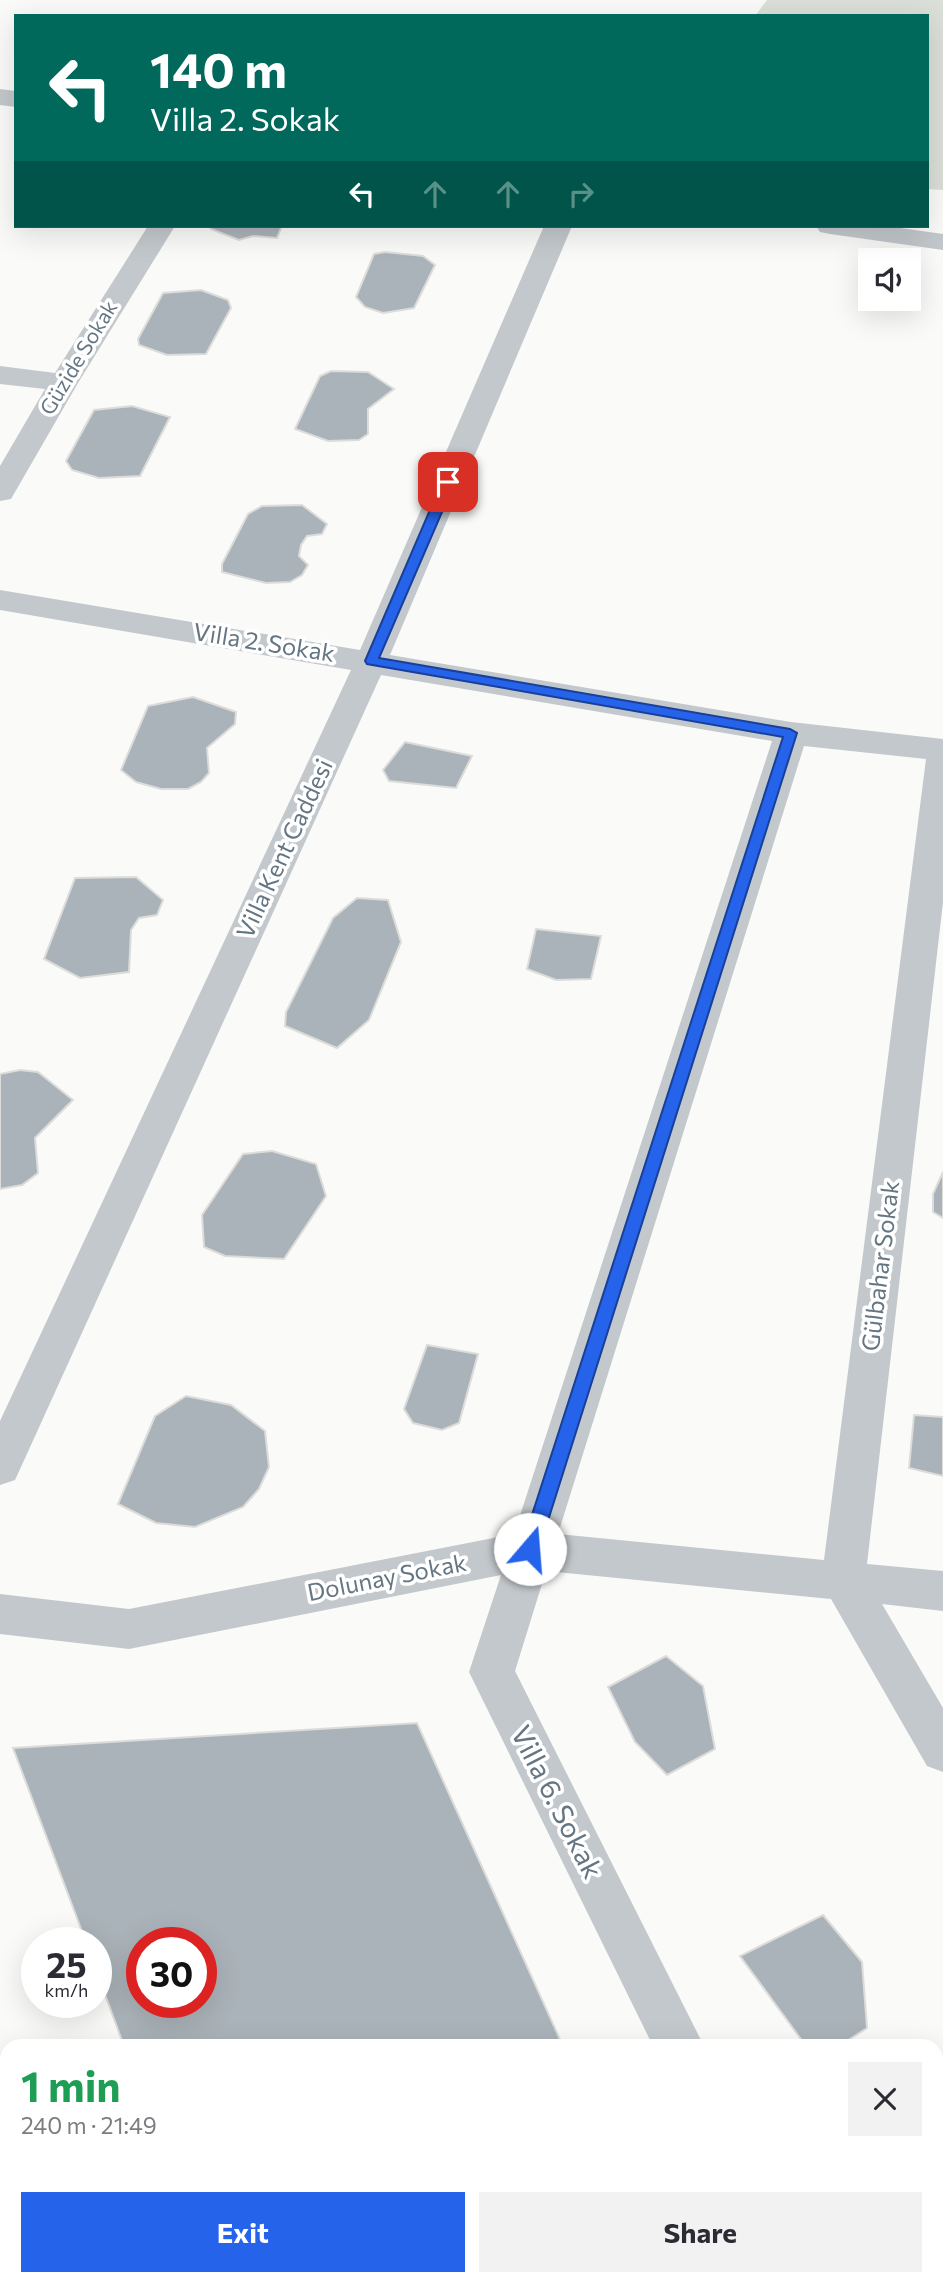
<!DOCTYPE html>
<meta charset="utf-8">
<style>
:root{--surface:#fff;--page:#f2f2f3;--text:#2b2b33;--muted:#7c7c81;--accent:#2563eb}
body{margin:0;font-family:Commissioner,sans-serif;background:var(--page);color:var(--text);height:100vh;display:flex;flex-direction:column;font-size:26px;white-space:nowrap}
*{box-sizing:border-box;margin:0}
p{font-size:23px;color:var(--muted)}
.icon{flex:none;width:38px;height:38px;fill:none;stroke:currentColor;stroke-width:2;stroke-linecap:round;stroke-linejoin:round}
.map{position:relative;flex:1;overflow:hidden}
.panel{position:absolute;left:0px;top:2039px;width:943px;height:247px;display:flex;flex-direction:column;background:var(--surface);border-radius:21px 21px 0 0;box-shadow:0 7px 28px #0002}
.panel>*{flex:none}
.hud{position:absolute;left:14px;top:14px;width:915px;height:214px;border-radius:0px;box-shadow:0 7px 28px #0002;background:#00695c;color:#fff;overflow:hidden}
.controls{position:absolute;left:858px;top:248px;display:grid;gap:14px}
.controls a{display:grid;place-items:center;width:63px;height:63px;border-radius:0px;background:var(--surface);box-shadow:0 7px 28px #0002;font-size:35px}
.speed{position:absolute;left:21px;top:1927px;display:flex;gap:14px;font-size:35px;font-weight:700;text-align:center}
.speed>*{display:grid;place-content:center;width:91px;height:91px;border-radius:50%;background:var(--surface);box-shadow:0 7px 28px #0002;line-height:1}
.speed small{font-size:18px;font-weight:400}
.speed .limit{border:10px solid #d22;background:#fff;color:#111}
.pin{position:absolute;display:grid;place-items:center;width:60px;height:60px;color:#fff;margin:-30px;border-radius:14px;box-shadow:0 4px 10px #0006}
.me{position:absolute;width:77px;margin:-38px;rotate:18deg;stroke-linejoin:round;filter:drop-shadow(0 0 5px #0008)}
.turn{display:flex;align-items:center;gap:24px;height:147px;padding:0 21px;font-size:32px}
.turn .icon{width:91px;height:91px;stroke-width:2.5}
.turn b{display:block;font-size:49px;line-height:60px}
.lanes{display:flex;align-items:center;height:66px;padding:0 21px;background:#0003;justify-content:center;gap:35px;direction:ltr}
.lanes .off{opacity:.35}
.round{display:grid;place-items:center;flex:none;width:74px;height:74px;border-radius:0px;background:var(--page)}
.summary{display:flex;align-items:center;justify-content:space-between;height:119px;padding:0 21px}
h1{font-size:42px;font-weight:700;line-height:52px;color:#1e9e55}
.button{display:flex;gap:14px;margin-top:auto;padding:14px 21px}
.button a{flex:1;height:80px;border-radius:0px;background:var(--accent);color:#fff;font-size:28px;font-weight:700;line-height:80px;text-align:center}
.button a+a{background:var(--page);color:var(--text)}
.map>svg:first-child{display:block}
.green{fill:#dadfd7}
.building{fill:#aab3b9;stroke:#dcdcda;stroke-width:2;fill-rule:evenodd}
.lines{fill:none;stroke-linecap:round;stroke-linejoin:round}
.minor{fill:#c3c8cc;fill-rule:evenodd}
.route{fill:#2563eb;stroke:#184099;stroke-width:2}
.labels{text-anchor:middle;stroke-width:7;stroke-linejoin:round;paint-order:stroke}
.far-street-label{font-size:21px;fill:#657683;stroke:#fff}
.street-label{font-size:24px;fill:#657683;stroke:#fff}
.near-street-label{font-size:28px;fill:#657683;stroke:#fff}
</style>
<div class="map">
<svg width="943" height="2284" viewBox="0 0 943 2284">
<rect width="100%" height="100%" fill="#fafaf8"/>
<path class="green" d="M767,0h176v190l-15,-1v-173h-173z
M202,2279h169l-11,5h-156z"/>
<path class="building" d="M210,226h72l-5,12 -24,-2 -14,4 -28,-11z
M385,252l38,4 12,9 -21,43 -31,5 -18,-6 -9,-10 18,-43z
M201,290l27,10 3,8 -25,46 -39,1 -28,-10 -1,-6 25,-46z
M331,371l37,1 26,17 -26,20v25l-9,6 -31,1 -33,-12 25,-53z
M132,406l38,11 -30,59 -41,2 -27,-8 -6,-9 28,-51z
M302,505l25,19 -5,10 -15,2 -6,9 -2,11 9,9 -6,10 -12,7 -24,1 -44,-11v-8l26,-50 14,-8z
M193,697l43,15 -1,12 -28,24 2,25 -8,9 -13,7h-27l-25,-7 -15,-12 27,-64z
M405,742l67,14 -16,32 -67,-7 -6,-11z
M136,877l27,23 -6,15 -18,3 -8,12 -2,42 -49,6 -36,-19 31,-81z
M357,898l31,2 13,42 -32,78 -32,28 -52,-22 1,-14 47,-94z
M536,929l65,7 -10,43 -35,1 -29,-11z
M20,1070l18,2 35,28 -38,38 3,35 -16,12 -22,4v-115z
M272,1151l44,13 10,32 -42,63 -59,-3 -21,-9 -2,-32 41,-61z
M943,1172v46l-10,-6v-18z
M427,1345l51,9 -19,69 -17,7 -29,-7 -9,-14z
M186,1396l45,9 34,26 4,36 -10,22 -16,18 -48,20 -39,-4 -38,-19 37,-88z
M914,1415l29,2v59l-34,-8z
M666,1656l37,30 12,63 -48,26 -32,-33 -27,-55z
M417,1723l146,323h-439l-28,-76v-28h-10l-73,-194zM142,1942h59v60h-59z
M823,1915l39,47 5,66 -28,18h-33l-66,-90z
M449,2278h202l-4,6h-195z"/>
<g class="lines">
<path class="minor" d="M0,89l16,2v16l-16,-2z
M148,226h27l-97,157 -63,109 -4,7 -11,2v-35l45,-77 -45,-5v-18l55,7z
M544,226h28l-182,429 401,67 152,17v163l-76,662 76,7v40l-61,-7 61,104v64l-16,-6 -96,-167 -285,-28 -31,100 189,375h-51l-184,-374 32,-97 -372,74 -129,-15v-40l129,15 385,-75 258,-793 -391,-66 -360,792 -6,13 -15,5v-64l351,-751 -351,-60v-20l360,60zM804,746l122,13 -102,801 -266,-26z
M816,226h70l57,8v16l-113,-16 -10,-2z
M0,2062l7,3v68l-7,-3z
M936,2210l7,2v52l-7,-2z
M40,2278h52l2,6h-52z"/>
</g>
<path class="route" d="M448,478l7,4 -76,176 411,71 7,4 -258,816 -3,6 -6,2 -6,-2 -3,-6 262,-812 -416,-73 -2,-3 77,-179z"/>
<g class="labels">
<g class="far-street-label">
<text transform="translate(79 358) rotate(-59)" y="7">Güzide Sokak</text>
</g>
<g class="street-label">
<text transform="translate(264 643) rotate(9)" y="8">Villa 2. Sokak</text>
<text transform="translate(285 849) rotate(-65)" y="8">Villa Kent Caddesi</text>
<text transform="translate(881 1266) rotate(-83)" y="8">Gülbahar Sokak</text>
<text transform="translate(387 1578) rotate(-11)" y="8">Dolunay Sokak</text>
</g>
<g class="near-street-label">
<text transform="translate(557 1802) rotate(63)" y="10">Villa 6. Sokak</text>
</g>
</g>
</svg>
<div class="controls">
<a><svg class="icon" aria-label="sound" viewBox="0 0 24 24"><path d="M4 9h4l5-4v14l-5-4H4zM17 9q2 3 0 6"/></svg></a>
</div>
<div class="speed"><div>25<small>km/h</small></div><div class="limit">30</div></div>
<div class="pin" style="left:448px;top:482px;background:#d93025"><svg class="icon" aria-label="arrive" viewBox="0 0 24 24"><path d="M6 21V4h12l-3 4 3 4H6"/></svg></div>
<svg class="me" style="left:530px;top:1549px" viewBox="-20 -20 40 40"><circle r="19" fill="#fff"/><path d="M0-13L10 11 0 6-10 11z" fill="#2563eb"/></svg>
<div class="hud">
<div class="turn"><svg class="icon" aria-label="left" viewBox="0 0 24 24"><path d="M17 20v-9H6M10 6l-5 5 5 5"/></svg><div><b>140 m</b>Villa 2. Sokak</div></div>
<div class="lanes"><svg class="icon" aria-label="left" viewBox="0 0 24 24"><path d="M17 20v-9H6M10 6l-5 5 5 5"/></svg><svg class="icon off" aria-label="ahead" viewBox="0 0 24 24"><path d="M12 20V5M6 11l6-6 6 6"/></svg><svg class="icon off" aria-label="ahead" viewBox="0 0 24 24"><path d="M12 20V5M6 11l6-6 6 6"/></svg><svg class="icon off" aria-label="right" viewBox="0 0 24 24"><path d="M7 20v-9h11M14 6l5 5-5 5"/></svg></div>
</div>
<section class="panel">
<div class="summary"><div><h1>1 min</h1><p>240 m · 21:49</p></div><a class="round"><svg class="icon" aria-label="close" viewBox="0 0 24 24"><path d="M6 6l12 12M18 6L6 18"/></svg></a></div>
<div class="button"><a>Exit</a><a>Share</a></div>
</section>
</div>
